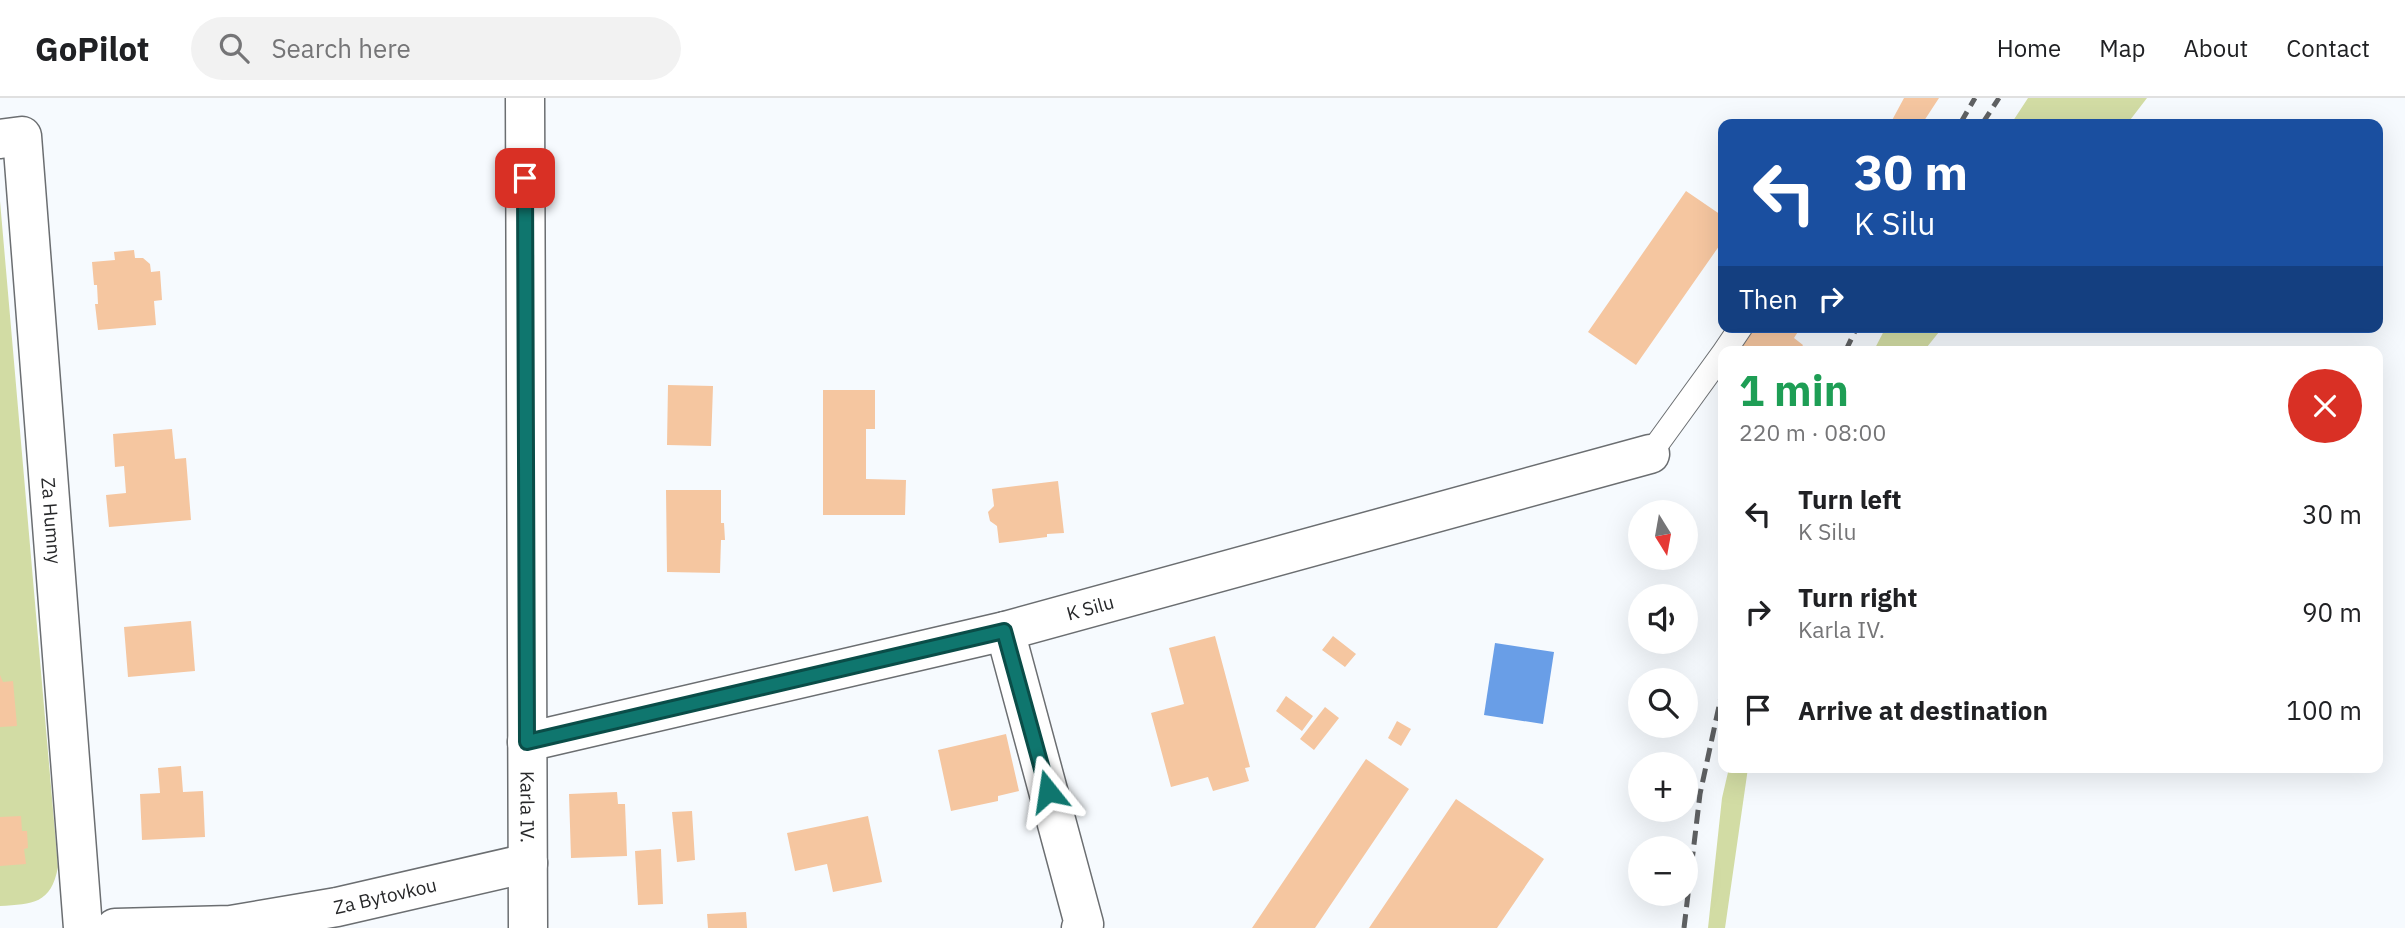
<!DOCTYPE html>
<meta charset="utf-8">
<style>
:root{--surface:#fff;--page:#f2f2f2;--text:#202124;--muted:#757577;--line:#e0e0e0}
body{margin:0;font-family:"IBM Plex Sans",sans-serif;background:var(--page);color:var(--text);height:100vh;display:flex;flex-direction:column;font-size:26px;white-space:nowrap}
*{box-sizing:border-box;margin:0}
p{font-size:23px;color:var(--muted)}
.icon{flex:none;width:38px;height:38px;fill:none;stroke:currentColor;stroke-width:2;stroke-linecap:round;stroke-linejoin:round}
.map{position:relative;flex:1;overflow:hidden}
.panel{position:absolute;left:1718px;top:248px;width:665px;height:427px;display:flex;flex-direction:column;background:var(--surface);border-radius:14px;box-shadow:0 7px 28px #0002}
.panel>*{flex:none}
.guide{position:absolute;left:1718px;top:21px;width:665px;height:214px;border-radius:14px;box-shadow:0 7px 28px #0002;background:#1a4fa0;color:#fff;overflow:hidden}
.needle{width:46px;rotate:169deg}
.fabs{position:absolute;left:1628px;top:402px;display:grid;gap:14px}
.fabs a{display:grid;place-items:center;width:70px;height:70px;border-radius:50%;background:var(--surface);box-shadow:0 7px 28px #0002;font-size:35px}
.pin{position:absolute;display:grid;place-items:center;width:60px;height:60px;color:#fff;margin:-30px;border-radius:14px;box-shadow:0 4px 10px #0006}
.me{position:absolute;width:77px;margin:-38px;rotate:345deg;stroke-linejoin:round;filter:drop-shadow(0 0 5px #0008)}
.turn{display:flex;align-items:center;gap:24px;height:147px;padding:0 21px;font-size:32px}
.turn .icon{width:91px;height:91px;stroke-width:2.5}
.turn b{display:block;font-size:49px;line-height:60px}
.then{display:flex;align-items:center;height:66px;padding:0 21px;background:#0003;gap:14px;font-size:26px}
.round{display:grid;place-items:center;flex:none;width:74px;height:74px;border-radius:37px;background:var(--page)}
.head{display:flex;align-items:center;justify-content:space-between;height:119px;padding:0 21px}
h1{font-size:42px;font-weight:800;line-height:52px;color:#1e9e55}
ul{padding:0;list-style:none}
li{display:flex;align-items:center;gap:21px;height:98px;padding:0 21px}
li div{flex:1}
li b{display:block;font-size:26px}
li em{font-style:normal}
header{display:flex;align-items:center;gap:42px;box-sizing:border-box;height:98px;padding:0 35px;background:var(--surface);border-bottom:2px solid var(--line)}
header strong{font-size:33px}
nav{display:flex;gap:38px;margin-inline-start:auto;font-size:24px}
.search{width:490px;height:63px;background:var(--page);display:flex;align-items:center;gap:18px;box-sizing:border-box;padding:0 24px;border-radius:38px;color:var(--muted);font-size:26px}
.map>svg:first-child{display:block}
.green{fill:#d2dca4}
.water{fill:#699ee7}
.building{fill:#f5c6a0}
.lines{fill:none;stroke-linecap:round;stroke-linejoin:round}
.service-casing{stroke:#6b6e71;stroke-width:25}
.minor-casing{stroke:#6b6e71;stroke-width:41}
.tertiary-casing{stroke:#6b6e71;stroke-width:41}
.service{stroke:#fff;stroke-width:23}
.minor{stroke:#fff;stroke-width:38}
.tertiary{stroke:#fff;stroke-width:38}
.rail{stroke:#5f6163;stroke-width:5;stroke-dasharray:14 7;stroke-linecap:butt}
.route-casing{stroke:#0a4d48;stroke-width:18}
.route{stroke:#0f766e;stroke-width:12}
.labels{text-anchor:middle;stroke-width:5;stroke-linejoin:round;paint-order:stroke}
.street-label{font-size:19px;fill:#27282a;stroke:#fff}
</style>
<header>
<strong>GoPilot</strong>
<div class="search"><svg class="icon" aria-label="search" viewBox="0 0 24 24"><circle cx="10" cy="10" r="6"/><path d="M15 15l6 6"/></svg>Search here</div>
<nav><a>Home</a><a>Map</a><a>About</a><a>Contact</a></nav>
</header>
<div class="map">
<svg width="2405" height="830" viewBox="0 0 2405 830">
<rect width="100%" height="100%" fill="#f6fafe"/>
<path class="green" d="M2028,0h119l-20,26h-116z
M0,103l58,666c-7,37 -25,37 -58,39z
M1886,229h57l-20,25h-50z
M1729,670h19l-23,160h-17l14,-130z"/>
<path class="water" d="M1495,545l59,9 -11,72 -59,-9z"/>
<path class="building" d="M1904,0h35l-17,26h-32z
M1686,93l38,26v22l-88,126 -48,-33z
M134,152l1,8h8l7,6 1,8 9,-1 2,29 -8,1 2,24 -58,5 -3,-26h3l-1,-19h-3l-2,-23 23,-2 -1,-8z
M1755,229h46l-7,11 9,7 -4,7h-50l-7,-5z
M668,287l45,1 -2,60 -44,-1z
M823,292h52v39h-9v50l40,1 -1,35h-82z
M172,331l3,30 11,-1 5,62 -82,7 -3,-32 20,-2 -2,-27 -9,1 -2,-33z
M1058,383l6,52 -17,1v3l-48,6 -2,-17 -7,-5 -2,-9 6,-6 -2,-17z
M666,392h55v33h3l1,17h-4l-1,33 -53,-1z
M191,523l4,50 -67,6 -4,-50z
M1215,538l35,131 -5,1 4,13 -36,10 -5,-14 -37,10 -20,-74 33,-9 -15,-56z
M1333,538l23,18 -11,13 -23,-17z
M0,577l3,7 10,-1 4,45 -17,1z
M1286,598l27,20 -11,15 -26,-20z
M1325,609l14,11 -25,32 -14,-11z
M1397,623l14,8 -10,17 -13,-8z
M1006,636l13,57 -21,5v5l-47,10 -13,-61z
M1366,661l43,30 -94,139h-63z
M181,668l2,26 20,-1 2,46 -63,3 -2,-46 20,-1 -2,-25z
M617,694l1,12h7l2,52 -56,2 -2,-64z
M1456,701l88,60 -47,69h-128z
M692,713l3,49 -18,2 -5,-50z
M21,718l1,15h5l1,17 -4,1 2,15 -26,2v-49z
M868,718l14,66 -49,10 -6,-28 -32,7 -8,-38z
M661,751l2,55 -25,1 -3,-54z
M746,814l1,16h-39l-1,-14z"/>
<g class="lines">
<g class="service-casing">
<path id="service" d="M1724,254l17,-25
M1650,356l74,-102"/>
</g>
<g class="minor-casing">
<g id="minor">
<path id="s1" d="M0,41l22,-3 61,792"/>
<path d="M1005,533l79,293 -3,4"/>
<path id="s2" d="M527,644l478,-111 645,-177"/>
<path id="s3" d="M115,830l116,-3 106,-18 191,-44"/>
</g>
</g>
<g class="tertiary-casing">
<g id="tertiary">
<path id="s4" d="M525,0l3,830"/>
</g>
</g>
<use href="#service" class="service"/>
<use href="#minor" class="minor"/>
<use href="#tertiary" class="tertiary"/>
<path class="rail" d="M1960,26l15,-26
M1982,26l17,-26
M1845,254l12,-25
M1684,830l16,-134 24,-111"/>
</g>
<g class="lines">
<g class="route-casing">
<path id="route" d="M525,80l2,564 477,-111 44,160"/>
</g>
<use href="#route" class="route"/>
</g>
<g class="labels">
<g class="street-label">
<text dy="7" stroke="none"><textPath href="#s1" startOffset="408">Za Humny</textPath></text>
<text dy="7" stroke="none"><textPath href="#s2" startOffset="579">K Silu</textPath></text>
<text dy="7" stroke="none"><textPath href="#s4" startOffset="709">Karla IV.</textPath></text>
<text dy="7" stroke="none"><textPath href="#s3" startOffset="273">Za Bytovkou</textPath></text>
</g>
</g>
</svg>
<div class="fabs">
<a><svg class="needle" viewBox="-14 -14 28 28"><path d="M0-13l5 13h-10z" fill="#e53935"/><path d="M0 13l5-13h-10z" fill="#757577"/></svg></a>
<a><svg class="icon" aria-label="sound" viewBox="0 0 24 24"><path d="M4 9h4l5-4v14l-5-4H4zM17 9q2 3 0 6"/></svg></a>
<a><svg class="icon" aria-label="search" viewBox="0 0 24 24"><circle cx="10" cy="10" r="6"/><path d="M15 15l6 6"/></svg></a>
<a>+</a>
<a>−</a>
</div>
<div class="pin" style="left:525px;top:80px;background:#d93025"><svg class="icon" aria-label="arrive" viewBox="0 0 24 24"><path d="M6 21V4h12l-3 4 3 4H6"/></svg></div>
<svg class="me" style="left:1048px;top:693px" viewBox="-20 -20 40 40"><path d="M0-17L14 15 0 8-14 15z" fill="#0f766e" stroke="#fff" stroke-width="4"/></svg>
<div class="guide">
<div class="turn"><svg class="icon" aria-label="left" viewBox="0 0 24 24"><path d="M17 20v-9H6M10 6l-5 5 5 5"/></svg><div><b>30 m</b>K Silu</div></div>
<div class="then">Then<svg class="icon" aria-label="right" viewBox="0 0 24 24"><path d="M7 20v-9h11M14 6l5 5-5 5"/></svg></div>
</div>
<section class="panel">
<div class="head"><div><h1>1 min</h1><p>220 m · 08:00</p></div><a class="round" style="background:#d93025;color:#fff"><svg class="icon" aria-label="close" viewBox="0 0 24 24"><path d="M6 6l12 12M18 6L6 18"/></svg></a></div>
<ul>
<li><svg class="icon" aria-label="left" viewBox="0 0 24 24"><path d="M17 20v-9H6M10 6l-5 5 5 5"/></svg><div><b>Turn left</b><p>K Silu</p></div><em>30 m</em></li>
<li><svg class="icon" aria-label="right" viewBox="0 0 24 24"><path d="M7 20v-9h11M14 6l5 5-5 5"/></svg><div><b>Turn right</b><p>Karla IV.</p></div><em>90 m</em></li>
<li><svg class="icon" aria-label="arrive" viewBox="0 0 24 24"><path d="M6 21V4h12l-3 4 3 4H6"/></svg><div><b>Arrive at destination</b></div><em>100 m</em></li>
</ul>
</section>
</div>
